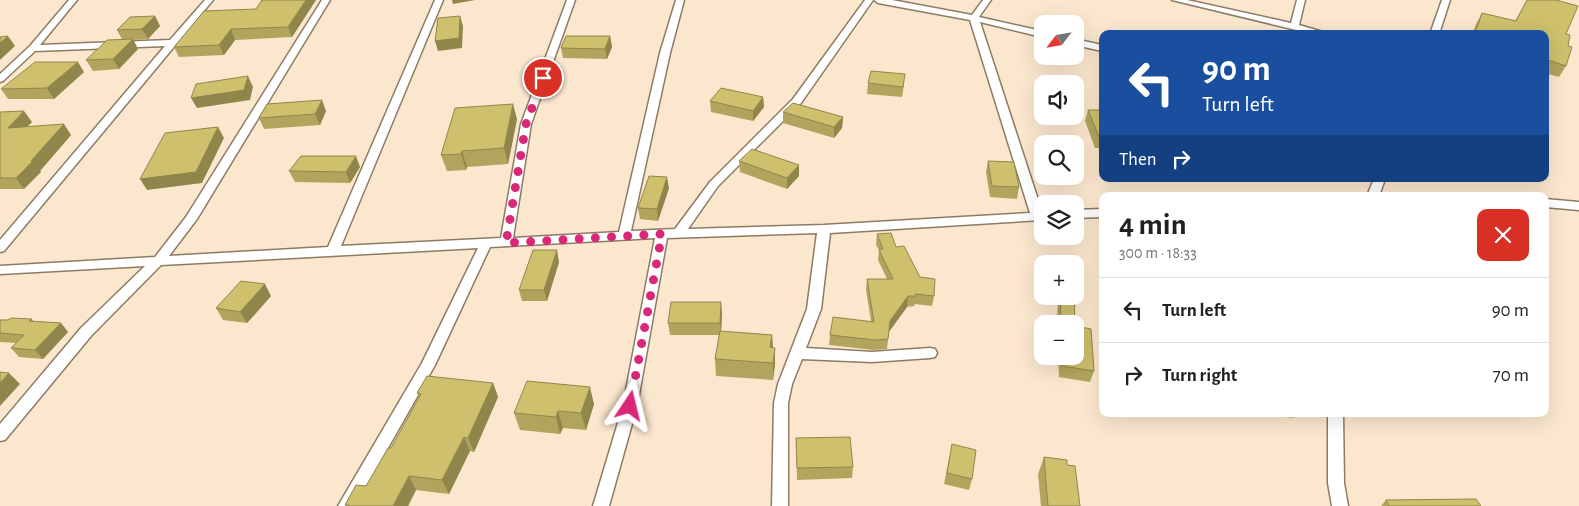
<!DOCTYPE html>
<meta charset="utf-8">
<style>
:root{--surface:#fff;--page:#f6f6f6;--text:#202124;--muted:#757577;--line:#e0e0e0}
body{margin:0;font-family:"Alegreya Sans",sans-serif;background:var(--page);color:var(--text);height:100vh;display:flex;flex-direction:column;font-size:19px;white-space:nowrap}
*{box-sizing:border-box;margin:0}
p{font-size:16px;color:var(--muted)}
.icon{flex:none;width:28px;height:28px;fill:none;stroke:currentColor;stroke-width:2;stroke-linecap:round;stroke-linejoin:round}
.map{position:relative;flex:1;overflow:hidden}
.side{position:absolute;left:1099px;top:192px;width:450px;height:225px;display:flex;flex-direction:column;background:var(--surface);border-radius:10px;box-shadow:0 5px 20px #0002}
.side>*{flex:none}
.top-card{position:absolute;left:1099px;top:30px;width:450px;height:152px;border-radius:10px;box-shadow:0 5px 20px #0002;background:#1a4fa0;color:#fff;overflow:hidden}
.needle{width:32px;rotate:239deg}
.controls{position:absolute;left:1034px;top:15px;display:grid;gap:10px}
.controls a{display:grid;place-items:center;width:50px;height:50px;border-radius:10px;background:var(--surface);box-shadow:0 5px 20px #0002;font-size:25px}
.pin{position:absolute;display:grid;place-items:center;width:42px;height:42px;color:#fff;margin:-21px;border:2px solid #fff;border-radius:50%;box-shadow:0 1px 5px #0007}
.me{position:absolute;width:55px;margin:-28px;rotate:10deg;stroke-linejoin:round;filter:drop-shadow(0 0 4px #0008)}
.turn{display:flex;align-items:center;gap:18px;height:105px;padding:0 20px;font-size:22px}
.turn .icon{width:65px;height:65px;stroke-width:2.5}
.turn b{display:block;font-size:35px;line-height:42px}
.then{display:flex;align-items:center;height:48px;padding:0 20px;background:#0003;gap:10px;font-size:19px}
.round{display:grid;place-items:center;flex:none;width:52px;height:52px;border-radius:10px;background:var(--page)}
.summary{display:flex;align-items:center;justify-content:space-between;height:85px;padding:0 20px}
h1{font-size:30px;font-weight:700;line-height:38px}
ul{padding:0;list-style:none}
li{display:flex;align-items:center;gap:15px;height:65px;padding:0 20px;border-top:1px solid var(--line)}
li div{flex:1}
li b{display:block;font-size:19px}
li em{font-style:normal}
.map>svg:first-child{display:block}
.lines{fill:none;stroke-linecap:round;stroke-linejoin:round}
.street-casing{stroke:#8d7b64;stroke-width:3}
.street{fill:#fff;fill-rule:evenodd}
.wall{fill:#b1a55d}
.shaded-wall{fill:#90864c}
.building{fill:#cec06c;stroke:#90864c}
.route{stroke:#db2777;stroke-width:9;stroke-dasharray:0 16.2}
</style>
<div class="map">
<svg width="1579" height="506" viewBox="0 0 1579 506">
<rect width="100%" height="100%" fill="#fbe7ce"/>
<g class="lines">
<g class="street-casing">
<path id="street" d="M69,0h8l-37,45 130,-5 35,-40h8l-209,251 -4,1v-12l165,-194 -130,5 -32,30 -3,1v-8l30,-28z
M322,0h8l-133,219 -28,37 159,-9 107,-247h8l-102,246 160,-8 20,-114 46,-124h8l-44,124 -18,114 106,-6 41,-179 16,-53h8l-14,53 -39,178 44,-2 35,-47 83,-83 72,-99h8l-72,103 -83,83 -30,43 136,-4 206,-12 -60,-193 -92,-17 -4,-3h18l80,15 11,-15h8l-12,17 63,14v6l-62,-15 62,190v8l-212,13 -9,76 -15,39 66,4 58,-4 5,1 2,4 -2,4 -5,1 -58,4 -70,-3 -10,25 -4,19v103h-16l2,-103 4,-19 29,-75 10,-76 -150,5 -30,168 -28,100h-16l30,-100 32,-168 -165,9 -55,118 -80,141h-17l84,-143 56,-115 -317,17 -70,71 -86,104 -5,1v-17l81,-96 64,-62 -145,8v-8l155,-9 31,-40z
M1172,0h15l104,23 6,-23h8l-6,25 31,9h-17z
M1442,0h8l-11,34h-9z
M1075,39l27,6v6l-27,-6z
M1374,179h11l-6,17h-12z
M1545,199l34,3v8l-34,-3z
M1102,209v8l-27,1v-8z
M1328,414h15l1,69 4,23h-16l-4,-23z"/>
</g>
<use href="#street" class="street"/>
</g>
<path class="wall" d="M262,0h54l-24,37 -57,3 -11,15 -45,2 -5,-10 82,-38z
M1527,0l39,34 2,12 -2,20 -7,11 -14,-4v-39l-72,-2 3,-8 6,-11 33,8z
M155,16l5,10 -12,13 -15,1 5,9 -19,20 -26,2 -7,-11 36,-21 -5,-9z
M610,36l2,11 -5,12 -44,-1 -2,-10z
M84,72l-30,27h-46l-7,-10z
M868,83l36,2 -2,12 -35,-3z
M763,97l1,10 -11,14 -42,-9 -1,-11z
M1088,110h14v38h-7l-10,-27z
M326,111l-6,14 -56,4 -5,-11z
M0,112l32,10 -5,4 44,9 -31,36 1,1 -17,17h-24z
M783,112l60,5 -1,11 -8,10 -51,-15z
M517,119l-9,45 -41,3 -1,3 -19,1 -6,-16z
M739,161l60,4v11l-12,13 -47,-17z
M988,161l31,26 -2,12 -27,-2 -4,-25z
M360,167l-10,16 -55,-1 -6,-11z
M669,188l-11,33 -18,-2 -2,-11z
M877,234l19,13 24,30 14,19 -2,10 -17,-2 -1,2 -7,1 -18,24 -2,18 -13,1 -45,-5 1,-10 41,-14 -5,-31 1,-11h20l-9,-19 1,-10 -3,-5z
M559,262l-12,39h-25l-3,-11z
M271,296l-24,27 -24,-3 -7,-12z
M1058,296l21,1 -4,10h-1l1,19 19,45 -4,11 -31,-5 -1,-21h17v-32h-18z
M722,313l-1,18 51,4 1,13h2v16l-2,16 -57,-4 -1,-17 4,-24h-49l-2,-12z
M32,319l2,3 27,1 7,9 -25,27 -24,-2 -8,-9 5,-5 -16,-1v-22z
M493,383l5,14 -24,55 -4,-1 -21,43 -33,-4 -8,16h-62l-1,-1 21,-19 25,-38 28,-50 -2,-5z
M594,404l-8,26 -23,-2 -3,6 -40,-4 -6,-17z
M1262,414h34l-3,4z
M796,438l57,29 -1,11 -55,2z
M952,444l20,35 -3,11 -25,-6z
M1044,457l23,8 13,41h-39l-3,-32z
M1386,500l95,6h-100z"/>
<path class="shaded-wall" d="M306,0h10l-24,37 -4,-10z
M452,0h23l-22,4z
M155,16l5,10 -12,13 -6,-10z
M460,16l3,10 -1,22 -24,3 -3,-10z
M231,29l4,11 -11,15 -5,-10z
M8,36l7,10 -15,14v-17z
M610,36l2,11 -5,12 -2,-10z
M133,39l5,10 -19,20 -6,-10z
M78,62l6,10 -30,27 -7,-11z
M248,76l5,11 -3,13 -53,8 -6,-10z
M763,97l1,10 -11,14v-10z
M322,100l4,11 -6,14 -5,-11z
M513,104l4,15 -9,45 -4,-16z
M24,111l8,11 -17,17 -7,-11z
M843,117l-1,11 -8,10v-11z
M64,124l7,11 -31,36 1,1 -17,17 -8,-11z
M218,127l6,11 -22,45 -55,7 -7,-11z
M462,151l5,16 -1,3 -5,-16z
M356,156l4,11 -10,16 -4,-11z
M799,165v11l-12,13v-11z
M667,177l2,11 -11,33 -1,-12z
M557,250l2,12 -12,39 -3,-11z
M265,284l6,12 -24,27 -7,-11z
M908,296l-1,11 -18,25 1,-11z
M721,302l1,11 -1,22 -1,-12z
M61,323l7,9 -25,27 -8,-9z
M772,335l1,17 -2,12 -1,-17z
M775,348v16l-2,16v-17z
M9,373l11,11 -20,22v-23z
M493,383l5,14 -24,55 -6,-14z
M590,387l4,17 -8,26 -5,-17z
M558,411l5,17 -3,6 -4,-17z
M464,437l6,14 -21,43 -7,-14z
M409,476l7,14 -8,16h-15z"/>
<path class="building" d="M262,0h44l-18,27 -57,2 -12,16 -45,2 30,-36 52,-2z
M1527,0h29l22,6 -12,28 4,1 -2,11 4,1 -6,19 -21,-7v-25h-74l6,-6 5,-15 34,8z
M155,16l-13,13 -25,1 13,-13z
M460,16l-1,22 -24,3 3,-23z
M8,36l-8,7v-6z
M566,36h44l-5,13 -44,-1z
M133,39l-20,20 -27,1 21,-20z
M35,62h43l-31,26 -46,1z
M871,71l34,3 -2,13 -35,-4z
M248,76l-4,14 -53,8 5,-14z
M721,88l42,9 -10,14 -43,-10z
M322,100l-7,14 -56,4 8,-14z
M793,103l50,14 -9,10 -51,-15z
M513,104l-9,44 -42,3 -1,3 -20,1 14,-47z
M1088,110h14v27h-3z
M24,111l-16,17 56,-4 -33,37h2l-17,17h-16v-66z
M218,127l-22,45 -56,7 25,-46z
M752,149l47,16 -12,13 -48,-17z
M301,156h55l-10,16 -57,-1z
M988,161l26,1 5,25 -27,-1z
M649,176l18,1 -10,32 -19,-1z
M891,233l5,14 8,-1 16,31 15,2 -1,17 -19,-2 1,2h-8l-18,25 -2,18 -13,1 -45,-5 3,-18 41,5 -7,-43h26l-14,-29 4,-1 -6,-15z
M533,250h24l-13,40h-25z
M1062,262h10v2h-10z
M1075,280l4,1v16l-4,-1z
M241,281l24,3 -25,28 -24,-4z
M1061,296h13l1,30 16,3 3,42 -32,-5v-10h13v-32h-15z
M671,302h50l-1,21h-52z
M11,318l21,1 -3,2 32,2 -26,27 -24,-2 13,-13 -24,-2v-13h8z
M720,331l52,4 -2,12 5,1 -2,15 -58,-4z
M0,372l9,1 -9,10z
M427,376l66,7 -25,55 -4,-1 -22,43 -33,-4 -16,30h-44v-1h-4l11,-20 10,1 22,-38h3l30,-54 -4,-1z
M527,381l63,6 -9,26 -23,-2 -2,6 -42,-4z
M850,437l3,30 -56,1 -1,-30z
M952,444l24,6 -4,29 -25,-6z
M1044,457l23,3v5l8,1 5,40h-32z
M1476,499l5,7h-92l-3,-6z"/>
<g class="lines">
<path class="route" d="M543,78l-17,46 -20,119 156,-9 -32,172"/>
</g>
</svg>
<div class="controls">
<a><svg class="needle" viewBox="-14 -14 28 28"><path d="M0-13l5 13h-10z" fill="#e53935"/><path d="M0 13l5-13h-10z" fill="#757577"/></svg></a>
<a><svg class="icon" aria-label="sound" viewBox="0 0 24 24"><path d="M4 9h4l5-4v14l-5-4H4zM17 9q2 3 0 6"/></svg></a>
<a><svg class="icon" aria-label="search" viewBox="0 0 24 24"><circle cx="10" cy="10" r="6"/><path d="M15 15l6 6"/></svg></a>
<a><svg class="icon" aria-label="layers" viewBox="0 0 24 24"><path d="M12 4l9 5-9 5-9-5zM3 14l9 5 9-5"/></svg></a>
<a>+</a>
<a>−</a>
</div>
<div class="pin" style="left:543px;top:78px;background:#d93025"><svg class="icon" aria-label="arrive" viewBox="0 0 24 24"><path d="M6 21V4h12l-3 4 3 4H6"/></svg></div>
<svg class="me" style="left:630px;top:406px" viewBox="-20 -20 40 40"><path d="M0-17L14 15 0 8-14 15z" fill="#db2777" stroke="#fff" stroke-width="4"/></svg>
<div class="top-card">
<div class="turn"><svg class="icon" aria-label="left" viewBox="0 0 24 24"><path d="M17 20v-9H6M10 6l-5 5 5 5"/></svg><div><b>90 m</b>Turn left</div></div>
<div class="then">Then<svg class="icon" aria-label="right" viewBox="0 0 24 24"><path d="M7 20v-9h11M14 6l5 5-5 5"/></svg></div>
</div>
<section class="side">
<div class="summary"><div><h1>4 min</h1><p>300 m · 18:33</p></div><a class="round" style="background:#d93025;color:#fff"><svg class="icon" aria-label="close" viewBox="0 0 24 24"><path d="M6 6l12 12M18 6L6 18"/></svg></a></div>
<ul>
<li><svg class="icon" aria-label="left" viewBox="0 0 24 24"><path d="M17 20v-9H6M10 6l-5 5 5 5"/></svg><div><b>Turn left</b></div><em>90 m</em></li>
<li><svg class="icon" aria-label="right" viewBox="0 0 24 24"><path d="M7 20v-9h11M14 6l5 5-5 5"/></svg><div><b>Turn right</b></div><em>70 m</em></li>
</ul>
</section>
</div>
